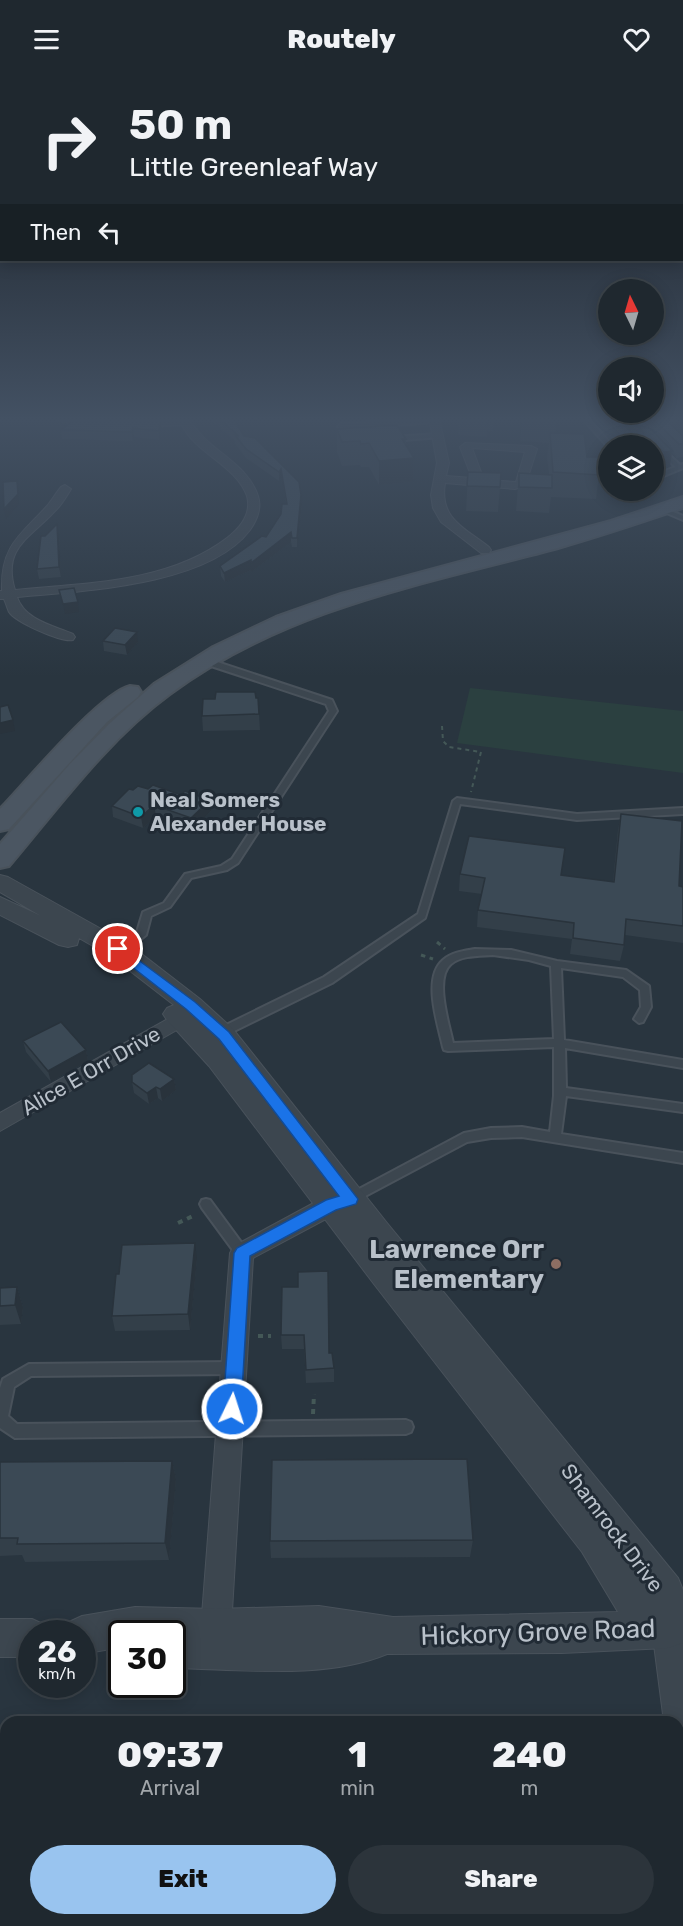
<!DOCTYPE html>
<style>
:root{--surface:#1f282f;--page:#2c343b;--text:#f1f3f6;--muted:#a1a6aa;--line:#3c444b;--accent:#99c4ef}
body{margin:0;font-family:Rubik,sans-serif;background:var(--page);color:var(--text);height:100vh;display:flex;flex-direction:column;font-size:22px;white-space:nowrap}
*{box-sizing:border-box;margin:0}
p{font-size:20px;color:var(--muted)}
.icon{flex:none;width:33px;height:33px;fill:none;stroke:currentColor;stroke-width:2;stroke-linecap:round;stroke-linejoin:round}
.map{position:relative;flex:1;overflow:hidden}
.drawer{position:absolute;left:0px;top:1638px;width:684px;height:210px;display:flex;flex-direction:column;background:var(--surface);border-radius:18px 18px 0 0;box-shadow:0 3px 15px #0003,0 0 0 2px var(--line)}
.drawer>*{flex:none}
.banner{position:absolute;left:0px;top:0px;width:684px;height:183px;box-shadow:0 3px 15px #0003,0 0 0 2px var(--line);background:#1f282f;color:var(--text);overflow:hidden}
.needle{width:39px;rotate:355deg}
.buttons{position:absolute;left:598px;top:201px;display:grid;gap:12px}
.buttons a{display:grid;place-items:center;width:66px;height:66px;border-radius:50%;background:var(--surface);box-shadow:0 3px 15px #0003,0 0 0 2px var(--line);font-size:30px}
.speed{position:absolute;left:18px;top:1542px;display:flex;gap:12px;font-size:30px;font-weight:700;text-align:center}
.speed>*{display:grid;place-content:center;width:78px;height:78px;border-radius:50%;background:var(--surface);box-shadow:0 3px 15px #0003,0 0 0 2px var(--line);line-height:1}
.speed small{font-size:15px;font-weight:400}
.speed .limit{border:3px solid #111;border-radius:9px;background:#fff;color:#111}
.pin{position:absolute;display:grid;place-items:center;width:51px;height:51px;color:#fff;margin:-26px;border:3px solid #fff;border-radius:50%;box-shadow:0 2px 6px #0007}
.me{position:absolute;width:66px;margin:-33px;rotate:4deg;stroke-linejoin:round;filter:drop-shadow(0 0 4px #0008)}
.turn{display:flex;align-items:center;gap:21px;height:126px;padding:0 30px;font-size:27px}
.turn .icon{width:78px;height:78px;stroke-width:2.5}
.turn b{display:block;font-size:42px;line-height:51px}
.then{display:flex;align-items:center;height:57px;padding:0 30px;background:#0003;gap:12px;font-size:22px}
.eta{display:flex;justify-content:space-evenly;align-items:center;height:102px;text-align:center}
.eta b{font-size:36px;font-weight:800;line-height:42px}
.button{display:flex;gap:12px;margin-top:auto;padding:12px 30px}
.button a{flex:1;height:69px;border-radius:36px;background:var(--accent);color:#111;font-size:24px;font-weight:800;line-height:69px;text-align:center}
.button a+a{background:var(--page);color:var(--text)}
header{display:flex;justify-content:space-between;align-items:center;height:78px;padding:0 30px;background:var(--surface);font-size:27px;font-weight:800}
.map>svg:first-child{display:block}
.green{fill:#2b4040}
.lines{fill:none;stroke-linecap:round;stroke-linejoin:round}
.service-casing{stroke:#49525b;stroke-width:4}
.minor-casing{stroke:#49525b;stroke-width:2}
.tertiary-casing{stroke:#49525b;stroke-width:2}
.secondary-casing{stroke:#49525b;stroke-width:4}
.path-far2{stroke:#445857;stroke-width:2;stroke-dasharray:4 4;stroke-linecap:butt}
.path-far1{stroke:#445857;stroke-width:3;stroke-dasharray:4.5 4.5;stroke-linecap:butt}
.path{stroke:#445857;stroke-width:4;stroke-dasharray:5 5;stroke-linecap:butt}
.service{fill:#3c464f;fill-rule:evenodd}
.minor{fill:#3c464f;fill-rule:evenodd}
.tertiary{fill:#3c464f;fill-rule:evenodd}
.secondary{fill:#4b5662;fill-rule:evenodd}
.wall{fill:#333f49}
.shaded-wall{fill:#29333c}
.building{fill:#3b4955;stroke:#29333c;stroke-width:1.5}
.route{fill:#1a73e8;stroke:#114b97;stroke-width:1.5}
.culture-dot{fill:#0f9aa8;stroke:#212b35;stroke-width:2}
.education-dot{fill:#8d6e63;stroke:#212b35;stroke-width:2}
.labels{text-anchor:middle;stroke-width:6;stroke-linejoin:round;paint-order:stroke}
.poi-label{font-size:21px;font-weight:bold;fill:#b9c1ca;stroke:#212b35;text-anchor:start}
.street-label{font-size:21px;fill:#b9c1ca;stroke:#212b35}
.near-poi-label{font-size:26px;font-weight:bold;fill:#b9c1ca;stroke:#212b35;text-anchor:end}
.near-street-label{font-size:26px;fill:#b9c1ca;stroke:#212b35}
</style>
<header><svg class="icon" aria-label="menu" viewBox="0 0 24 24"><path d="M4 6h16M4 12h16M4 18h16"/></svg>Routely<svg class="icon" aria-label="heart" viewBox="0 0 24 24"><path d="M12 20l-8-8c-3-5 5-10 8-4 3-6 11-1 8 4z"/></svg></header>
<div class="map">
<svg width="683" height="1848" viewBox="0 0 683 1848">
<rect width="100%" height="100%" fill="#29353f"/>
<path class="green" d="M470,610l213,23v62l-226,-30z"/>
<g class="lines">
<g class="service-casing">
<path id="service" d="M582,340h6l25,28 -5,1z
M436,341l2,1v2l-93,6 5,13 -3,2 -3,-2 -6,-15 3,-2z
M438,356l3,2 -1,1 -48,4 -3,-2 3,-2z
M662,370l18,17 3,-1v4l-29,12v-4l6,-3 -6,-6v-5l11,9 10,-4 -15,-16 -1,-1z
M662,431h4l17,7v4l-21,-9z
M202,581h6l124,41 5,11 -99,152 -11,7 -36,8 -21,29 -19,9 -5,19 -35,28h-8l-1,-2 1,-2 34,-27 6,-20 21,-9 21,-29 36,-8 11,-7 97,-148 -3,-7 -124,-41z
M457,720l120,16 106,-6v6l-106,6 -117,-16 -35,114 -93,65 -108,53h-8l-1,-3 1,-3 108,-53 94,-63 35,-113z
M475,871l36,1 46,11 69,9 23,16 2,21 -8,15 -4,1 -5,-4 7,-12 -1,-17 -17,-13 -62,-9 3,72 119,20v8l-118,-20 1,40 117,16v8l-117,-16 -5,38 122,19v10l-161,-26 -31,1 -24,4 -113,60 -4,2 -4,-2 -2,-3 2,-3 118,-63 27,-5 31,-1 28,5 4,-36v-49l-106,4 -4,-1 -1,-3c-5,-23 -21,-69 0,-87 9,-8 21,-9 32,-11zM493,877l36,5 22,6 3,73 -101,4c-4,-19 -19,-65 -2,-79 11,-9 28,-8 42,-9z
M206,1121l4,1 36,49 2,4 -2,4 -4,1 -4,-1 -36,-49 -2,-4 2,-4z
M234,1284l5,2 2,4 -2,4 -5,2 -203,2 -17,11 -6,29 9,8 389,-4 5,2 2,5 -2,5 -5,2 -391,4 -15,-10v-40l3,-9 26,-15z
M678,1823h5v18h-5z
M15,1842h18l-1,6h-18z
M131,1842h18l-1,6h-18z
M418,1842h18v6h-18z
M637,1842h18v6h-18z"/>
</g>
<g class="minor-casing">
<path id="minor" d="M53,340c15,0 39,-3 51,6l-5,3 -41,-6z
M189,340c16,32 58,43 69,78 4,12 -1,24 -8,34 -42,56 -168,61 -233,67 8,23 35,28 56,37l2,3 -2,3c-11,3 -58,-18 -64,-28 -2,-4 -3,-9 -5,-13h-4v-8h2c-2,-46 20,-57 45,-85 5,-6 9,-13 14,-19l4,-2 6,4c-5,8 -10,17 -17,23 -24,26 -52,36 -39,78 71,-7 153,-7 212,-52 13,-10 25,-24 20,-42 -11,-31 -51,-42 -65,-71l-48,3 -5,-3 5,-3z
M432,340h10l-2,5 9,40 -3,13 26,2 -12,-31 5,-4 66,3 6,3 -12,37 -10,3 -70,-6c-6,36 20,45 44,64l2,3 -2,3h-8l-40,-31 -8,-14 -2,-13 6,-32 -7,-40zM472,370l53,4 -9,30 -32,-2z
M182,933l7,2 3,5 -3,5 -189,108v-18z
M343,1114l8,2 3,7 -3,7 -12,4 -86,46 -22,370 -5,10 -10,5 -10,-5 -5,-10 29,-375 4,-7 89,-48z
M667,1536l10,5 6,21v127l-5,-2v-43h-14l-12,-93 5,-10z"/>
</g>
<g class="tertiary-casing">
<path id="tertiary" d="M0,797l8,2 122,68 70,54 33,30 154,194 291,355 5,12v53l-16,5 -105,5 -175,1c-62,26 -148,15 -215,14v-34h-50v13l-40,7v-20h-18l5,-12 13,-6 53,-9 81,2 103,-3 74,11 225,-5 -36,-60 -208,-268 -165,-218 -42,-46 -4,-6 4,-6 7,-3 -62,-48 -33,-19 -2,7 -9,2 -9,-2 -59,-30v-18l41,19 -41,-24z
M0,1541h32l13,6 4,9h-17v23h-32z"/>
</g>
<g class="secondary-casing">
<path id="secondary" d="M683,419v11c-41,14 -83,28 -125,40 -135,36 -274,61 -388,146 -63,46 -111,113 -161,172l-9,2v-24l69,-79 41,-42 44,-39 59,-37 63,-30 65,-23 270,-73z
M130,608l8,1 3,5 -3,5 -31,25 -98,107 -9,2v-22c25,-26 100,-116 130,-123z"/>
</g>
<path class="path-far2" d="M442,648l1,15 6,6 32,5 -10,40"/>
<path class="path-far1" d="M437,864l8,7
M421,877l12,4"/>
<path class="path" d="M178,1145l17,-8
M258,1258h13
M313,1336l1,-20"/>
<use href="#service" class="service"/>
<use href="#minor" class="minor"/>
<use href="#tertiary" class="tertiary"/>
<use href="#secondary" class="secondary"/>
</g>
<path class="wall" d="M210,340h23l11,18 11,2 46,57 1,9 -5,43h-5l-1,-5 -40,30v-2l-26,12 -4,-6 -1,-10 46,-29 15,-23 5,-10 -4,-26 -3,3 -33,-23 -11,-14v-3l-24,-21z
M459,340h37l-3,13h-5l-1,6 -29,-2z
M522,340h37l-3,15 31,24 12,18 -3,24 -45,-2 -2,16 -33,-2 3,-38 30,1 -2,-17 2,-14 -29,-2z
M591,340h92v39l-7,1 -4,-5 -2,12h-8l-8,-5v-14h-39z
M160,341l1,9 -2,12 -25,-3 -1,4 -71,-2 -1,-9 48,-10z
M337,351l69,10v6l8,13 -1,24 -34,3 -10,-18h-8l-1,-2 -18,1 -5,-14z
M468,394l32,15 -2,25 -32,-1z
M57,446l2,10 2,43 -22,2 -2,-10 8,-33z
M103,563l35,1 -11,13 -23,-4z
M256,620h2l2,32 -57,1 -1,-15z
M129,711l82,22 -19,18 -36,-13 -13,12 -30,-11 -1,-11z
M621,736l58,72 4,1v56l-58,-8 -1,10 -4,16 -50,-7 2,-15 -95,-12 1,-17 4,-16 -23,-3 1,-17 101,1 52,7 5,-52z
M23,963l63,9 2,11 -37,21 -25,-30z
M174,1001l2,11 -14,11 -4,-3 -9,6 -15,-11 -2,-11z
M197,1181l-7,71 -75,1 -3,-15z
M17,1209l6,20 -2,17 -21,1v-37z
M282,1209l47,66 5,15v14l-28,1 -2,-34h-22l-1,-14z
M172,1383l4,18 -7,81 -144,2 -3,-7 -22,1v-94z
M473,1462l-3,17 -199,1 -1,-17z"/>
<path class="shaded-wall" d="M488,340h1l-1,13 -1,6z
M494,340h2l-3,13z
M557,340h2l-1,10 -4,16z
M160,341l1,9 -2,12v-9z
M133,350l1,9 -1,4 -1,-9z
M672,373l-2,14h-8l2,-13z
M414,380l-1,24 -34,3v-24z
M281,391l1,9 -3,3v-9z
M17,403l2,23 -13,15 -2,-10z
M301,417l1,9 -5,43v-9z
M57,446l2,10 2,43 -2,-10z
M291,454v10l-40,30v-2l-26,12 -1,-9z
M78,524l1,10 -14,2 -2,-10z
M137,554l1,10 -11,13 -2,-10z
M13,642l2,11 -15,3v-11z
M210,722l1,11 -19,18 -1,-11z
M154,727l2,11 -13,12 -2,-11z
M86,972l2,11 -37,21 -3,-11z
M174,1001l2,11 -14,11 -2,-12z
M156,1009l2,11 -9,6 -2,-11z
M195,1165l2,16 -7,71 -2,-16z
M17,1209l6,20 -2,17 -6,-19z
M172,1383l4,18 -7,81 -4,-17z"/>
<path class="building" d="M76,340h12l21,2 51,-1 -1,12 -26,-3 -1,4 -71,-2z
M218,340h15l11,18 11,2 44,44 2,13 -4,43h-5l-1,-6 -40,31v-3l-27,13 -4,-7 42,-30 4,1 15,-23 1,-10h5l-6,-35 -2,3 -33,-23 -11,-14 4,1z
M526,340h31v2z
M605,340h14l14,16 9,1 2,-2 -13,-15h9l32,33 -8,1 -8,-6 -2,7v-7h-24z
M652,340h12l19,18v8h-4z
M676,340h7v7z
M397,347l9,14h-4l12,19 -35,3 -10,-18 -8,1 -1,-3 -18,1 -5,-13z
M550,355l34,1 3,23h13l-1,18 -46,-3z
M468,394l33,1 -1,14 -33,-1z
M519,395l33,2v13l-33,-1z
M17,403l1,13 -14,15 -1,-27z
M57,446l2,43 -22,2 4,-33h4z
M74,510l4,14 -15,2 -4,-14z
M115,550l22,4 -12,13 -22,-4z
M216,614h39l1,6h2l1,16 -57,2 1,-17h12z
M8,627l5,15 -13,3v-16z
M153,707l28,10 4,-4 25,9 -19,18 -37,-13 -13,12 -29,-11 17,-17 4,1 5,-4 10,3z
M621,736l61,7 -3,65 4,1v39l-57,-7 -2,26 -51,-7 1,-15 -96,-13 7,-32 -25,-4 9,-38 96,12 -4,27 53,7z
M61,944l25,28 -38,21 -25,-30z
M149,985l25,16 -14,10 -4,-2 -9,6 -15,-11v-7z
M195,1165l-7,71 -76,2 4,-42h3l3,-29z
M328,1193l1,82h3l2,15 -28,2 -2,-35h-23l1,-48h16v-15z
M17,1209l-2,18 -15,1v-18z
M467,1381l6,81 -203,1 2,-81z
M172,1383l-7,82 -148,1 1,-6h-18v-76z
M203,1842h64v6h-64z"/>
<linearGradient id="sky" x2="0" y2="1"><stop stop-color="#171d23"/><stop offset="0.57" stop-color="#435163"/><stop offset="1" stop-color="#435163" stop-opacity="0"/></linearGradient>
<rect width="683" height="599" fill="url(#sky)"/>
<path class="route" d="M118,867l77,57 34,30 129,167 -2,5 -20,6 -86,46 -9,153 -3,6 -6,2 -7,-2 -2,-6 11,-156 3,-5 89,-48 13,-4 -120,-157 -33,-30 -73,-57 -2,-3 2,-3z"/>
<circle class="culture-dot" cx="138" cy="734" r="6"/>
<circle class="education-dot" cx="556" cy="1186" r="6"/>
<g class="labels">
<g class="poi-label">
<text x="150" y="729">Neal Somers<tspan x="150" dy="24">Alexander House</tspan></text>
</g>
<g class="street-label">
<text transform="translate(91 993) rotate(-30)" y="7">Alice E Orr Drive</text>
<text transform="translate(612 1450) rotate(53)" y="7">Shamrock Drive</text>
</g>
<g class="near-poi-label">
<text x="544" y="1180">Lawrence Orr<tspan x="544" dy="30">Elementary</tspan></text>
</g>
<g class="near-street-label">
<text transform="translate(538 1554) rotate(-2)" y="9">Hickory Grove Road</text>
</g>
</g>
</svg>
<div class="buttons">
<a><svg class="needle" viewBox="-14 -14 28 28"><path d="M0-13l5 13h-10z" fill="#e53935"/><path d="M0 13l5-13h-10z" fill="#a1a6aa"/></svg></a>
<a><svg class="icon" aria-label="sound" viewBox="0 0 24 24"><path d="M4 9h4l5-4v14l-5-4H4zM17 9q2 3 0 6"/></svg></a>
<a><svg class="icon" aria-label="layers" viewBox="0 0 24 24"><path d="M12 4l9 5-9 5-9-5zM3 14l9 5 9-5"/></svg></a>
</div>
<div class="speed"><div>26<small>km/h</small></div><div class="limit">30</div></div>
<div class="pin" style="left:118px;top:871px;background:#d93025"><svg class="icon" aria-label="arrive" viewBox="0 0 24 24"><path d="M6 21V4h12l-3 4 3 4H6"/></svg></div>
<svg class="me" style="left:232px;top:1331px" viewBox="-20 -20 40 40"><circle r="17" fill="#1a73e8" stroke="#fff" stroke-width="3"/><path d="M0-11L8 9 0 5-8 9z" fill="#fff"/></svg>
<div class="banner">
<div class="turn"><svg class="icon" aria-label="right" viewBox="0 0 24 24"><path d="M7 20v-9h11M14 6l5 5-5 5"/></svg><div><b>50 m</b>Little Greenleaf Way</div></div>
<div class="then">Then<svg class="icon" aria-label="left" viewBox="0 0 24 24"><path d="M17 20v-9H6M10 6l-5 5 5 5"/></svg></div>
</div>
<section class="drawer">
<div class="eta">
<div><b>09:37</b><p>Arrival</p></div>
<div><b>1</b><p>min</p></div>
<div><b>240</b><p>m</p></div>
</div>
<div class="button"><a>Exit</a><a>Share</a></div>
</section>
</div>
